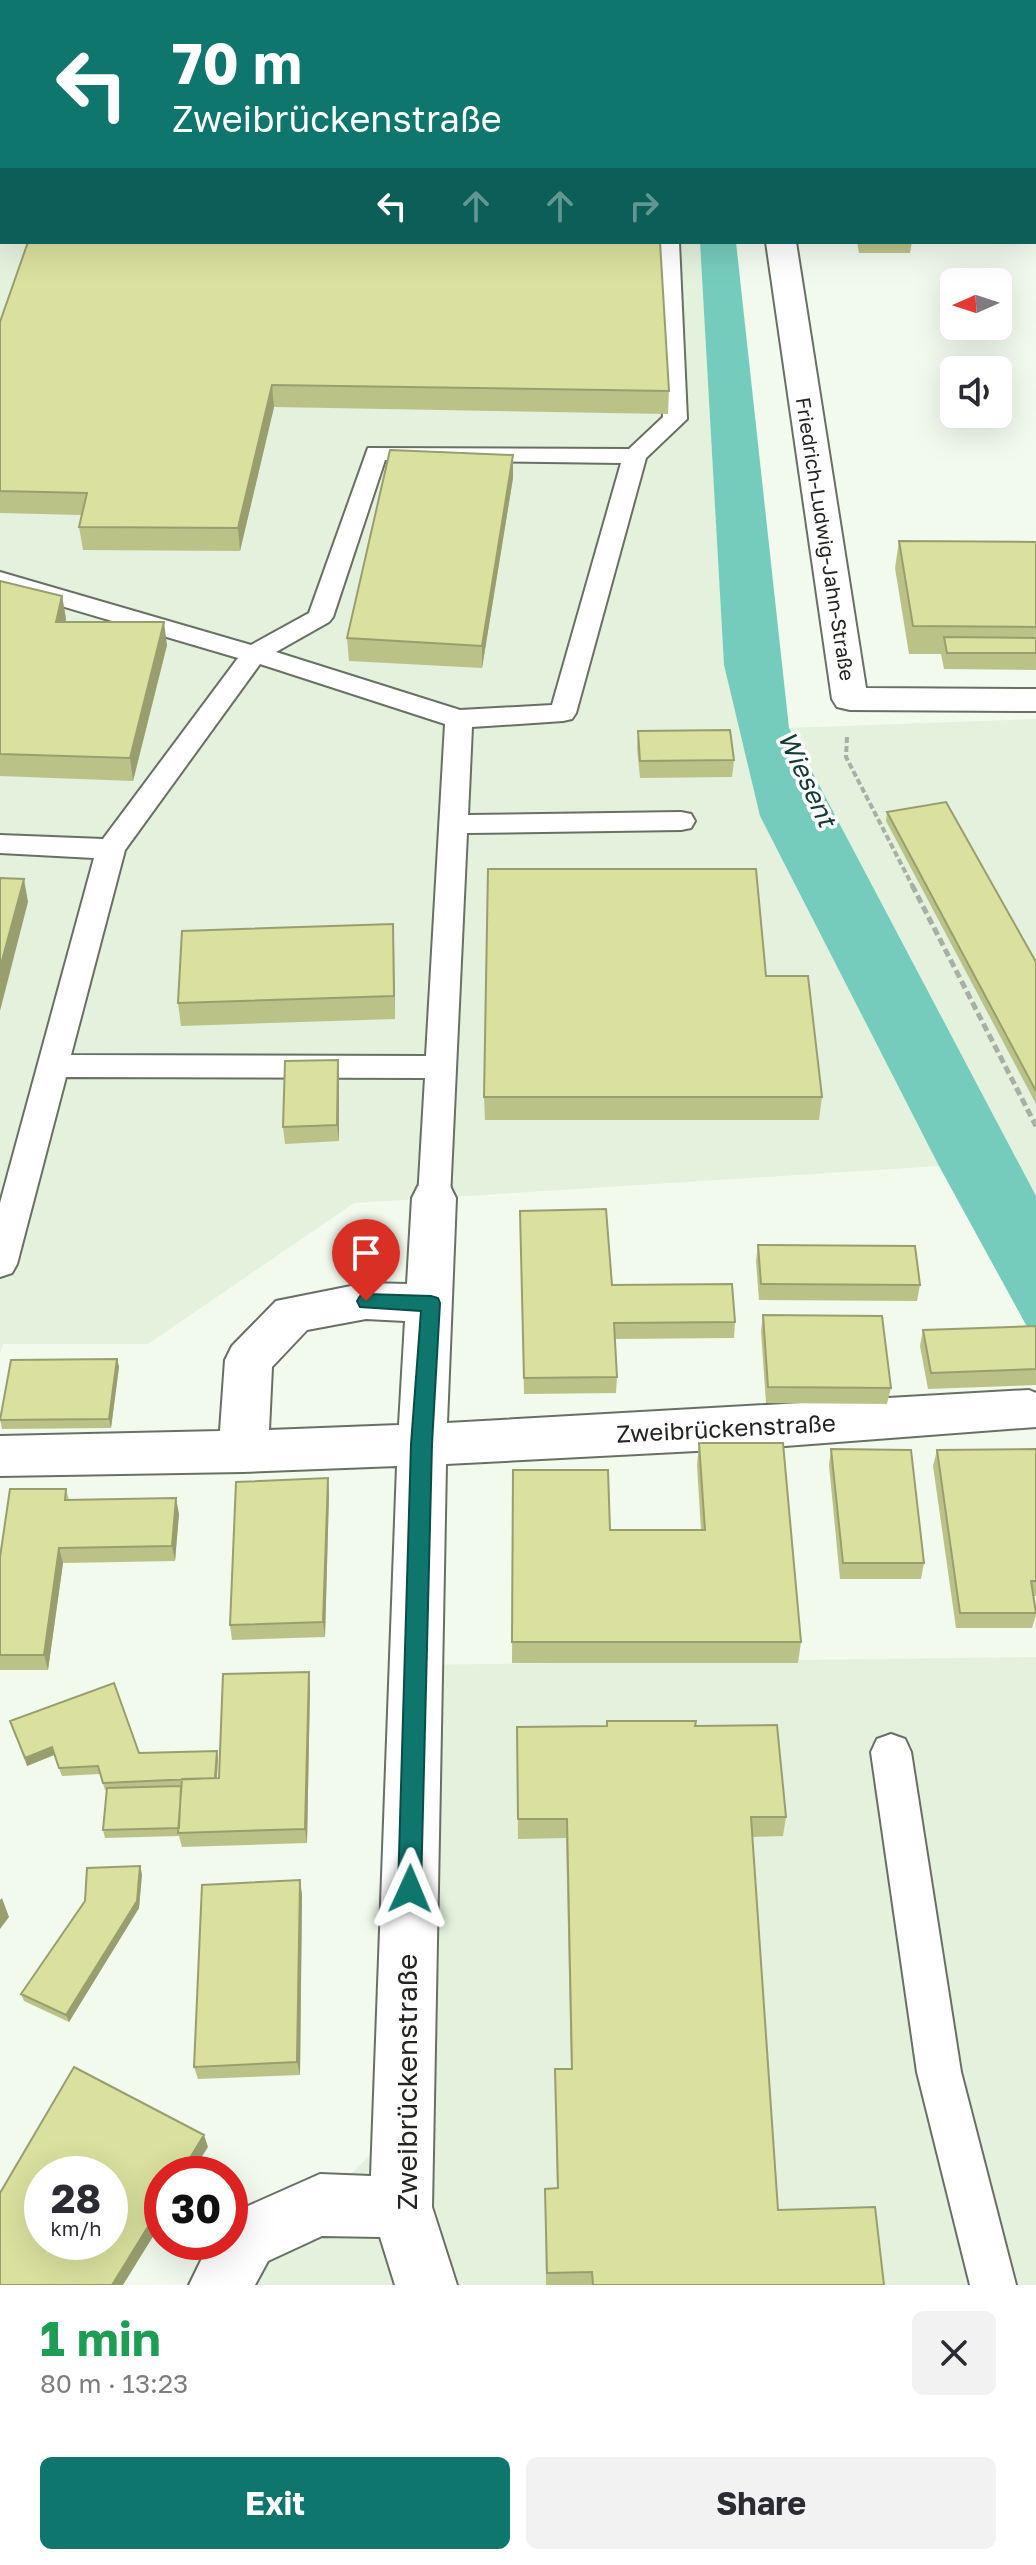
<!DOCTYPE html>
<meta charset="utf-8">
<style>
:root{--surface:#fff;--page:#f2f2f3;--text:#2b2b33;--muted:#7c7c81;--accent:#0f766e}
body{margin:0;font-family:"Golos Text",sans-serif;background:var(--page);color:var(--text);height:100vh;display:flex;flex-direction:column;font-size:30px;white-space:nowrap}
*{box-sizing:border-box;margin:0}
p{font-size:26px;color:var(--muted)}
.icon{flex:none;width:44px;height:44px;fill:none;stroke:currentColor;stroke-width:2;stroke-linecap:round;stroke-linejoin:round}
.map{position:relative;height:2285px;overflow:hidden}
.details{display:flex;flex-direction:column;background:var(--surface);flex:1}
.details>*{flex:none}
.hud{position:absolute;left:0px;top:0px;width:1036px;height:244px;box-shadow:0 8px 32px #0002;background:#0f766e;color:#fff;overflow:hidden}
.needle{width:52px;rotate:267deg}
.buttons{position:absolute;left:940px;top:268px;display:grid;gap:16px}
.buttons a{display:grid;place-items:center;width:72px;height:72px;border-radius:12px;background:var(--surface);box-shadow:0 8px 32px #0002;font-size:40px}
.speed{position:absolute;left:24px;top:2156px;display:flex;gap:16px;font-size:40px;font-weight:700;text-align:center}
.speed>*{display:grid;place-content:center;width:104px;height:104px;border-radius:50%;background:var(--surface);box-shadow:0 8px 32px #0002;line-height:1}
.speed small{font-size:20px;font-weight:400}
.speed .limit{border:12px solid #d22;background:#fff;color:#111}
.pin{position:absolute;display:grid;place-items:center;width:68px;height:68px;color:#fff;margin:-82px -34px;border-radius:50% 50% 50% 0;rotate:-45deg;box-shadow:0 0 8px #0007}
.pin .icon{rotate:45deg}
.me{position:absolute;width:88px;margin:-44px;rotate:1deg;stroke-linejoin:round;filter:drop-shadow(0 0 6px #0008)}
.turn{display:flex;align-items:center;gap:28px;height:168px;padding:0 40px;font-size:36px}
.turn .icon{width:104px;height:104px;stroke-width:2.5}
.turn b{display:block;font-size:56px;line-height:68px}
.lanes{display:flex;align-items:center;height:76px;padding:0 40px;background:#0003;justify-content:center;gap:40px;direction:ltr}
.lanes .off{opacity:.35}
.round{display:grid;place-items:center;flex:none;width:84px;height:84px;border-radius:12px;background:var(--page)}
.head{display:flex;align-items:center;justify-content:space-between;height:136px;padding:0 40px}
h1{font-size:48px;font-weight:700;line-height:60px;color:#1e9e55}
.button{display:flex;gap:16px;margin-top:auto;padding:16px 40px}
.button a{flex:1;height:92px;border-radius:12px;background:var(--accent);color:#fff;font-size:32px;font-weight:700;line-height:92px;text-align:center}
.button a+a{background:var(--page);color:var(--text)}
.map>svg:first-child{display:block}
.built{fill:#e3f1dd}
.water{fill:#75ccbd}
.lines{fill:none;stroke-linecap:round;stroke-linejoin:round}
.service-casing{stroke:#687064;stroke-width:4}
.minor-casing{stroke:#687064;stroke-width:4}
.path-far1{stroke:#a8afa4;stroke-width:4;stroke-dasharray:6 3;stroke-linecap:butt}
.path{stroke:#a8afa4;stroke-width:5;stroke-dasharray:8 4;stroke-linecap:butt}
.service{fill:#fff;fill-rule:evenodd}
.minor{fill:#fff;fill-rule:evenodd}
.wall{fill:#bbc288}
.shaded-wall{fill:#999e6f}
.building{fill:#dae19e;stroke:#999e6f;stroke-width:2;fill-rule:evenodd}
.route{fill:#0f766e;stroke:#0a4d48;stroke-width:2}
.labels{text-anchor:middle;stroke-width:7;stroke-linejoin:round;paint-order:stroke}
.far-street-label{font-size:20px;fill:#21241f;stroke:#fff}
.street-label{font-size:24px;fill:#21241f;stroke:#fff}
.water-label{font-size:26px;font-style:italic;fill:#123b35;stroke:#fff}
.near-street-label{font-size:28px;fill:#21241f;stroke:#fff}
</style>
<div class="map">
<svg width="1036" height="2285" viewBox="0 0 1036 2285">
<rect width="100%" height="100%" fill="#f1faed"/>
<path class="built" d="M0,0l315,2h-313v240h698l24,423 36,151 179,350 -585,37 -206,141h-145l-3,10z
M1036,719v477l-247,-468z
M1036,1657v628h-796l173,-173 2,-447z"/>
<path class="water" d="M700,242h36l53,486 247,468v147l-97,-177 -179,-350 -36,-151z"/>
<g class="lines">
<g class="service-casing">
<path id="service" d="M2,88v16l-2,1v-16z
M657,242h22l8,177 -41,39 -70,255 -4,6 -9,2 -91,6 -4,88 213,-3 10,2 4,7 -4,7 -10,2 -214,3 -17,365 -4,9 -12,3 -12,-3 -4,-9 7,-120 -359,-1 -49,187 -5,9 -12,4v-74l94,-345 -94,-5v-18l103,4 135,-181 -238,-70v-16l251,73 58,-32 59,-165 261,1 34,-32zM385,460l236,3 -69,242 -92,5 -184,-58 53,-30 4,-5zM260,664l185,60 -19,332 -355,-1 54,-205z
M891,1734l14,5 6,13 50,320 55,213h-46l-53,-213 -46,-320 6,-13z"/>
</g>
<g class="minor-casing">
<path id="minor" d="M766,242h30l70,446 170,1v22l-186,-1 -13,-3 -5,-8z
M434,1181l16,5 6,12 -9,225 582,-33 7,3v34l-264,20 -326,17 -14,743 25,78h-62l-15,-48 -58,-1 -54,25 -13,24h-66l21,-43h20v-28l90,-40 51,2 26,-710 -154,6 -243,4v-40l220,-5 5,-71 7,-14 44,-45 90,-18 41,1 5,-86 6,-12zM366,1319l39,2 -6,104 -130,5 3,-63 35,-37z"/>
</g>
<path class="path-far1" d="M847,737l-1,20 67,130"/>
<path class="path" d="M912,885l124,241"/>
<use href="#service" class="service"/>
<use href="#minor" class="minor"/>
</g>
<path class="wall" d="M857,242h55l-2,11h-51z
M0,322l669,69 -1,23 -394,-7 -34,144 -157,-1 -4,-23 3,-12 -82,-2z
M513,478l-31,190 -133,-7 -2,-23z
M899,541l137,1v128l-92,-1 -3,-15h-32l-14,-86z
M0,581l62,15 4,23 -1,3 102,23 -34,136 -133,-5z
M638,731l96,29 -2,17 -92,1 -3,-30z
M887,812l149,150v142l-150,-283z
M393,924l2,95 -214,7 -3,-23z
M766,976l56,121 -3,23h-334l-1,-23z
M339,1076v65l-54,3 -2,-17z
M520,1211l92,74 123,37 -1,16 -119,1 2,38 -1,16 -92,1z
M758,1245l162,40 -3,16 -158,-1 -3,-39z
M763,1315l128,73 -4,16 -121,-1 -5,-72z
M1036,1326v59l-108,4 -8,-43 3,-16z
M117,1359l2,8 -8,61 -109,1 -2,-10z
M699,1443l102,199 -3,21h-286l1,-193 97,60h91l-4,-65z
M831,1449l93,114 -3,16h-81l-11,-114z
M1036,1449v147h-2l2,19 -4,13h-76l-23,-162 4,-16z
M328,1478l1,16 -4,143 -93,3 -2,-15z
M66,1489l3,11 110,14 -4,47 -112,2 -15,107h-48v-113z
M310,1687l-3,156 -125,4 -3,-11 -74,2 -2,-8 4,-40h-2l-5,-16 -38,2 -8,-21 -27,11 -14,-37 126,24 78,-2 1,8 -1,19h2z
M607,1721l88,5 91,91 -3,19 -31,1 26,373 106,75h-338l-1,-96 12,-1 -2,-119h16l-5,-231 -48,1 -1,-112 89,-1z
M142,1874l-3,34 -70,114 -45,-21 -3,-7z
M302,1894l-2,181 -102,4 -4,-12z"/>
<path class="shaded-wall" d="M2,203v32l-2,6v-32z
M272,385l2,22 -34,144 -2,-23z
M513,455v23l-31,190v-22z
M62,596l4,23 -6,26 -4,-23z
M164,622l3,23 -34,136 -3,-23z
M24,879l4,23 -28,109v-43z
M393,924l1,23 1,72 -1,-23z
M338,1060l1,16v65l-2,-16z
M117,1359l2,8 -8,61 -2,-9z
M328,1478l1,16 -4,143 -2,-15z
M176,1498l3,16 -4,47 -3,-15z
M59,1548l4,15 -15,107 -4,-15z
M309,1672l1,15 -3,156 -2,-14z
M52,1747l2,8 -27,11 -2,-8z
M217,1751l1,8 -2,28 -1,-8z
M140,1866l2,8 -3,34 -70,114 -3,-7z
M300,1880l2,14 -2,181 -3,-13z
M2,1898l7,19 -9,12v-29z
M204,2135l4,12 -17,27h-11z
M162,2204v18l-39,63h-11z"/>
<path class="building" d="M75,0h44l-1,2h-44z
M2,121v82l-2,6v-83z
M28,242h632l9,149 -397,-6 -34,143 -159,-1 8,-34 -87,-2v-169z
M390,450l123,5 -31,191 -135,-8z
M899,541l137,1v85l-123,-1z
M0,581l62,15 -6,26h108l-34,136 -130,-4z
M944,637l92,1v15h-89z
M730,730l4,30 -94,1 -2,-30z
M946,802l90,160v129l-149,-279z
M488,869h268l10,107h42l14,121h-338z
M0,878l24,1 -24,89z
M393,924l1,72 -216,7 4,-72z
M338,1060l-1,65 -54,2 2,-66z
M606,1209l6,76 120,-1 3,38 -121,1 3,54 -93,1 -4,-167z
M758,1245l157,1 5,39 -159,-1z
M763,1315l119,1 9,72 -123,-1z
M1036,1326v43l-105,4 -8,-43z
M117,1359l-8,60 -109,1 11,-60z
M699,1443h84l18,199h-289l1,-172h95l2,60h95z
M831,1449l80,1 13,113h-81z
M1036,1449v132h-5l5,32h-76l-23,-163z
M328,1478l-5,144 -93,3 6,-143z
M10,1489h56l-1,11 111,-2 -4,48 -113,2 -15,107h-44v-98z
M309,1672l-4,157 -127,4 4,-54 37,-1 4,-104z
M114,1683l25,70 78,-2 -2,27 -112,5 -5,-17 -39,2 -7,-21 -27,11 -15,-37z
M607,1721h89l-1,5 82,-1 9,92h-35l27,393 97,-3 9,78h-291l-1,-13 -45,1 -2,-84 13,-1 -3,-119h17l-5,-250h-49l-1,-92 90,-1z
M181,1786l-2,42 -76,2 4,-42z
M140,1866l-3,35 -71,114 -45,-21 64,-93 2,-33z
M300,1880l-3,182 -103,5 8,-182z
M74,2067l130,68 -24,39h-18v30l-50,81h-112v-92zM42,2174h68v68h-68z"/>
<path class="route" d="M366,1294l65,2 7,2 2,5 -8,141 -11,445 -3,8 -8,3 -8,-3 -4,-8 13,-445 10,-133 -61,-4 -3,-6 3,-5z"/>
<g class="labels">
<g class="far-street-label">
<text transform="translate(825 539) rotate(81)" y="7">Friedrich-Ludwig-Jahn-Straße</text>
</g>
<g class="street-label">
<text transform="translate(726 1429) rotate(-3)" y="8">Zweibrückenstraße</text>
</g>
<g class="water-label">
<text transform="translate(807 779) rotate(65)" y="9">Wiesent</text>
</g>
<g class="near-street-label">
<text transform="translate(407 2082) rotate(-90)" y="10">Zweibrückenstraße</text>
</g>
</g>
</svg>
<div class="buttons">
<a><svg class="needle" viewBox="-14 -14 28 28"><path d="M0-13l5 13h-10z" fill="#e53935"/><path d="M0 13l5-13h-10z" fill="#7c7c81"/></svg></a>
<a><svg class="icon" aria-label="sound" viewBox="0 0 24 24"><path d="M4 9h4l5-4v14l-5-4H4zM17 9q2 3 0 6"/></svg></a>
</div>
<div class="speed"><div>28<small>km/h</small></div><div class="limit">30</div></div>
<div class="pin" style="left:366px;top:1301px;background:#d93025"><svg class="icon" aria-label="arrive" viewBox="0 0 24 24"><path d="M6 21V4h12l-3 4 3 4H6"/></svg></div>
<svg class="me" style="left:410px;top:1889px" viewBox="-20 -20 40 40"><path d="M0-17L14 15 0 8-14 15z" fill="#0f766e" stroke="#fff" stroke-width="4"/></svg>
<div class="hud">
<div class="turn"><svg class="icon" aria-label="left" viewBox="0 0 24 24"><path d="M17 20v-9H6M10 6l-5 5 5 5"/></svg><div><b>70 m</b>Zweibrückenstraße</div></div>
<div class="lanes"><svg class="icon" aria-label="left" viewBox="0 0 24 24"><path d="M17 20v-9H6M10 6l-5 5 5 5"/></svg><svg class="icon off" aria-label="ahead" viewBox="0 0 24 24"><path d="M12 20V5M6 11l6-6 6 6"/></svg><svg class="icon off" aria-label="ahead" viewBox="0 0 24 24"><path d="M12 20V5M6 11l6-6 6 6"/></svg><svg class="icon off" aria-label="right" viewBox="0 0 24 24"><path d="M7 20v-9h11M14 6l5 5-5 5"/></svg></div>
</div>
</div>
<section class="details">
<div class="head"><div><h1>1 min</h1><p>80 m · 13:23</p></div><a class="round"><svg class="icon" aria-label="close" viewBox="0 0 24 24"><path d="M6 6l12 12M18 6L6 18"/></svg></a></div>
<div class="button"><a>Exit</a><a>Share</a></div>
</section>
